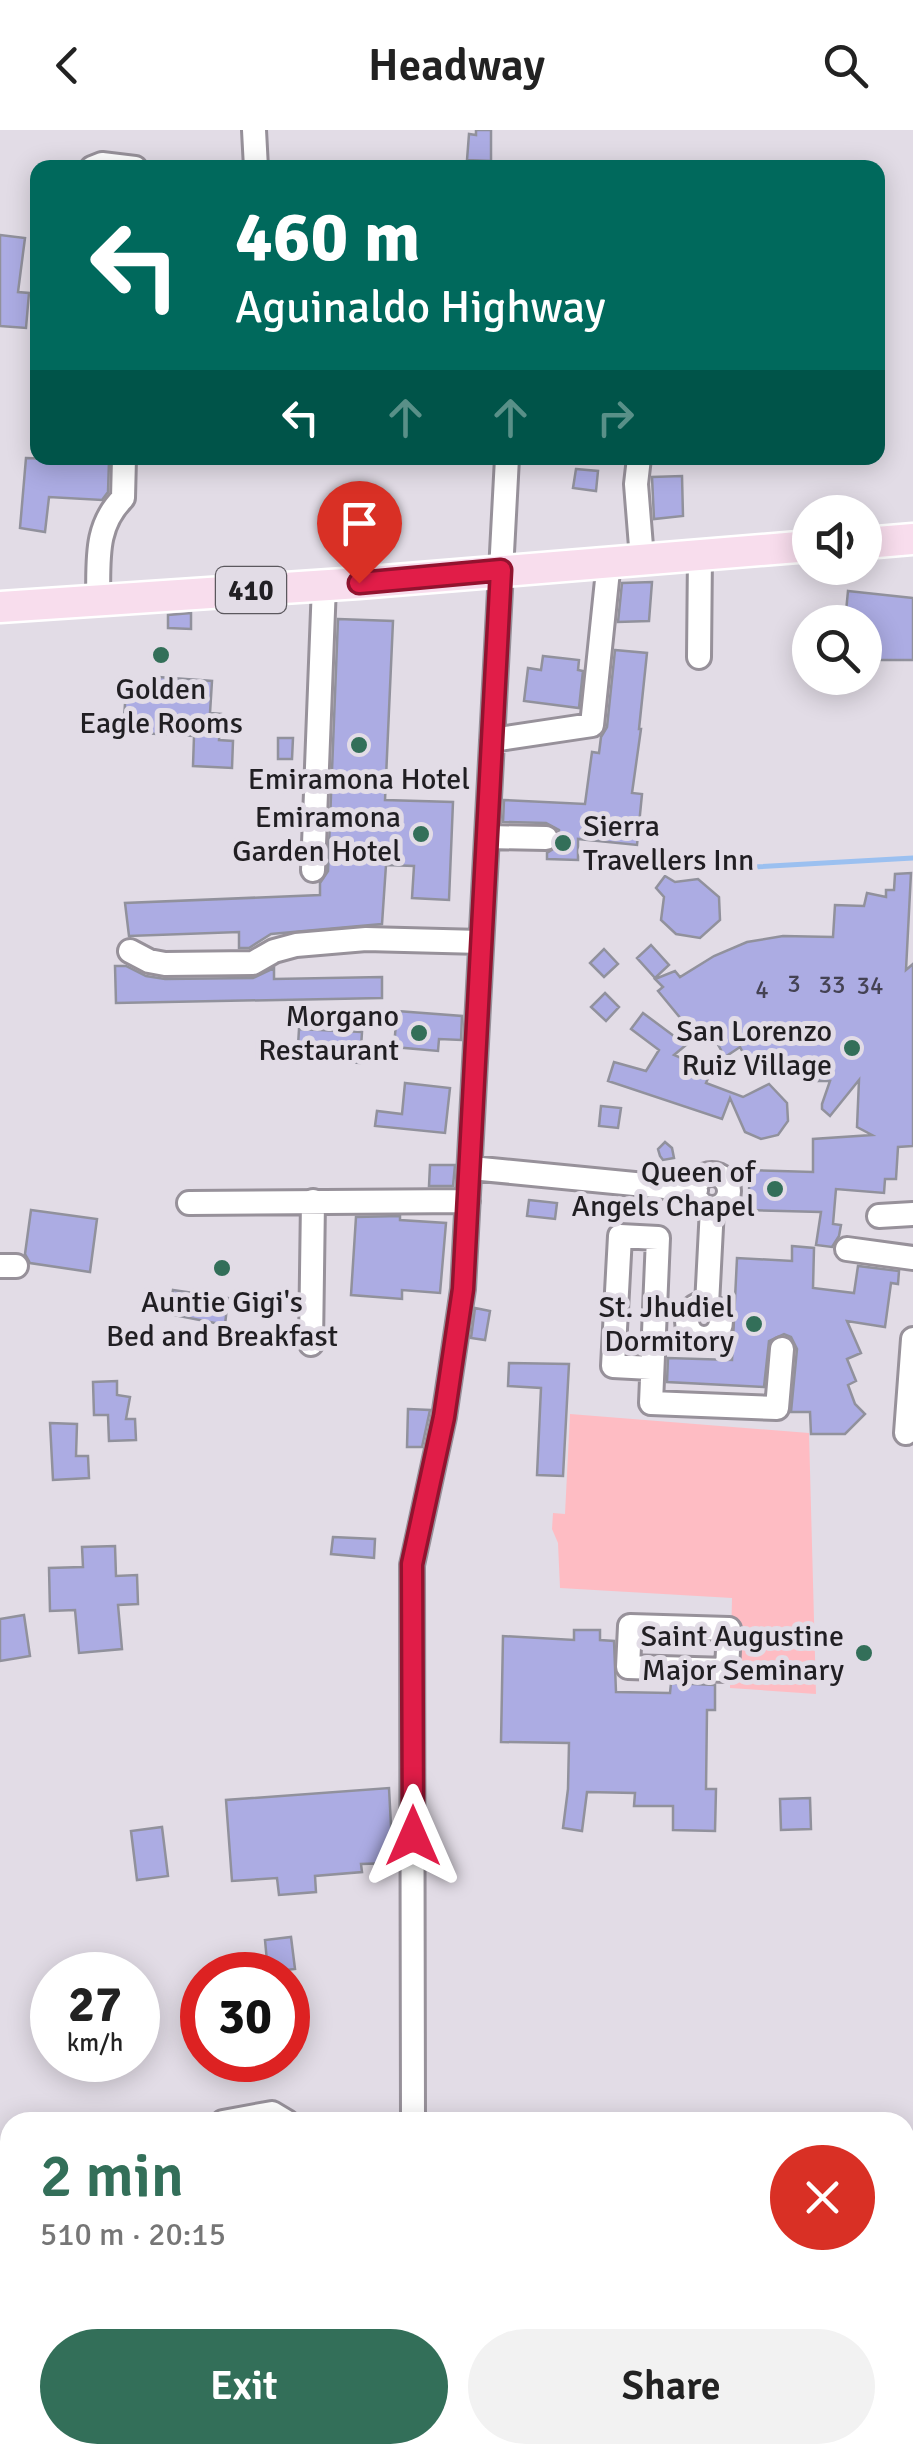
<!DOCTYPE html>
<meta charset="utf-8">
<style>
:root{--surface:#fff;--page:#f2f2f2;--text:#222;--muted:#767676;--accent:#336f59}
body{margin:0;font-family:Signika,sans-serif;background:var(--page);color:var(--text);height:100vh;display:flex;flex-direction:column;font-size:38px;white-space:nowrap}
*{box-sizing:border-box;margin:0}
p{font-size:32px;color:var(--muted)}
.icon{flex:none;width:55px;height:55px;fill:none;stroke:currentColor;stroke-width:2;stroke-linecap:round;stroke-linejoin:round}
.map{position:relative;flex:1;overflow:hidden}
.panel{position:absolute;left:0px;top:1982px;width:915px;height:352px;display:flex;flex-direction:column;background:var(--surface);border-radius:30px 30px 0 0;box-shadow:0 5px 25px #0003}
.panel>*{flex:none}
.guide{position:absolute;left:30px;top:30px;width:855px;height:305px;border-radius:20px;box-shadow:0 5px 25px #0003;background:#00695c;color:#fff;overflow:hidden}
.controls{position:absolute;left:792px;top:365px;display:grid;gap:20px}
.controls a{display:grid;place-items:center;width:90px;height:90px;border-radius:50%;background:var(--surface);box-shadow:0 5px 25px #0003;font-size:50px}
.speed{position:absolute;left:30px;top:1822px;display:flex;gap:20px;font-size:50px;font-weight:700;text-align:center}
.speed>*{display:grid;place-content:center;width:130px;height:130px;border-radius:50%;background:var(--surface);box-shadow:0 5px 25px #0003;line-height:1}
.speed small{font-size:25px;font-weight:400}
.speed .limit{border:15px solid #d22;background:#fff;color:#111}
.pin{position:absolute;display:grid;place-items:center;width:85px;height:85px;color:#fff;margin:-102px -42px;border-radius:50% 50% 50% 0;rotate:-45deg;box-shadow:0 0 10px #0007}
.pin .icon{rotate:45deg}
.me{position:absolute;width:110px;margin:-55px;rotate:0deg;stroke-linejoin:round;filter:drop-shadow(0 0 8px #0008)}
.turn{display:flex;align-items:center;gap:35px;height:210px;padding:0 40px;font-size:45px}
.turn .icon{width:130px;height:130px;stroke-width:2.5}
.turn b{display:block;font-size:70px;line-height:85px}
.lanes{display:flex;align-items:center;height:95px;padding:0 40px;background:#0003;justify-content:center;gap:50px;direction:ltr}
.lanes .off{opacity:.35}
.round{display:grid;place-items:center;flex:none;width:105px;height:105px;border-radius:52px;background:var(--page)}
.overview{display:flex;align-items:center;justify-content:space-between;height:170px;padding:0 40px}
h1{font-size:60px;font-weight:600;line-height:75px;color:var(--accent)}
.action{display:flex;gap:20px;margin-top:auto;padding:20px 40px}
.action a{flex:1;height:115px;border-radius:60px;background:var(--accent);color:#fff;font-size:40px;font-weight:600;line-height:115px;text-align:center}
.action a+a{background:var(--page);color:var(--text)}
header{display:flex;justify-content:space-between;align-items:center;height:130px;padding:0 40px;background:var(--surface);font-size:45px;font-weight:600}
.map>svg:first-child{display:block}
.green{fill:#febcc3}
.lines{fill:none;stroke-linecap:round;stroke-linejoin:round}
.stream{stroke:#9bc0f0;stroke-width:5}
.building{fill:#acace3;stroke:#91919c;stroke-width:2.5}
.minor-casing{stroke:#97919a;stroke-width:28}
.major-casing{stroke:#fff;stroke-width:35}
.minor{stroke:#fff;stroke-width:22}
.major{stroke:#f8dded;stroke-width:30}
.route-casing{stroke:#92132f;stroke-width:25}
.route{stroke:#e11d48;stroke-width:18}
.poi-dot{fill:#336f59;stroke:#e2dce6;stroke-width:4}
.labels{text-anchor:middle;stroke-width:10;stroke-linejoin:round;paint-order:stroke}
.number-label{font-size:25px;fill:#444253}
.shield{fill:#e2dce6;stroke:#5b585e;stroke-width:2.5}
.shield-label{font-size:28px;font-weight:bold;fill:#211f23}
.poi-label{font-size:30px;fill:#211f23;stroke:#e2dce6;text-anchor:end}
</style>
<header><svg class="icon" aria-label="back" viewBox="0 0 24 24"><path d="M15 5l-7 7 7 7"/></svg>Headway<svg class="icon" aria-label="search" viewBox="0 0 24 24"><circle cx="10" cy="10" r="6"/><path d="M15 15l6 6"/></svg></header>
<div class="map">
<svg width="913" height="2333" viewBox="0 0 913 2333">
<rect width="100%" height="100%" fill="#e2dce6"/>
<path class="green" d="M570,1284l239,19 7,261 -86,-6 2,-90 -172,-10 -2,-45 -6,-14 1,-16 12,1z"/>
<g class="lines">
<path class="stream" d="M753,737l160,-9"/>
</g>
<path class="building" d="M476,0h15v31l-24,-1 2,-26 7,1z
M0,105l25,3 -7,54 11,1 -3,35 -26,-2z
M26,328l83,3 -1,31 -6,8 -53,-3 -4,35 -25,-4z
M576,339l22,2 -2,20 -23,-3z
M682,346l1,40 -29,3 -2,-42z
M652,452l-3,39 -31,1 4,-39z
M848,461l65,7v62h-48v-38h-20z
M191,483v16l-23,-1v-13z
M338,489l55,2 -8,179 68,2 -4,98 -37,-2 2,-32 -28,-1 -4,59 -111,10 -22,14h-10v-16l-110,4 -4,-33 195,-8v-12l8,-12z
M615,520l32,3 -8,76h2l-9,64 10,1 -5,51 -59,-6v21l-31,-1v-6l12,-8v-15l-13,-7 -43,-1 1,-22 81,4 7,-52 7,1 2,-16 6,-10z
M543,526l36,4 -1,10 5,1 -4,37 -55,-7 4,-33 13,2z
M158,547l54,4 -2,32 11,1 -2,26 14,1 -1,27 -39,-2 1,-30 -71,-4 3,-42 31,2z
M278,608h15l-1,21h-14z
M911,743l-5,97 7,-6v182l-15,1 -2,32h-11l-1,14 -48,-4 -3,35 8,1 -2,11 -7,11 -16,-2 5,-33 -73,-2 2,-40 63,2v-33l59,-4 -15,-8 2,-47 -29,36 -8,-7v-5l8,-23h-12l1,-7h-7v-9l-63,-1 -9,-17 -15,10 -17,-30 -12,10 -38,-46 5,-4 -8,-8 20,-8 5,6 34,-21 33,-14 36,-6 50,1 2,-32 29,1 3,-13 19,4v-7h8l1,-16z
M665,746l10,6 23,-3 21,18 1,23 -20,18 -24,-4 -15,-14 3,-23 -8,-9z
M651,815l18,20 -14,13 -18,-20z
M604,819l14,15 -14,13 -14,-14z
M115,836h11l20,10 19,3 88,-1 21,-10v11l108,-2v21l-266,5z
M605,863l14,14 -13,14 -15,-14z
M397,881l65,5 -1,24 -22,-1 -1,12 -44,-4z
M643,883l43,32 -12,10 37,16 -5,12 37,14 26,-13 18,19 1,18 -10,14 -17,4 -16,-7 -15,-34 -8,21 -114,-38 6,-19 32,9 13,-21 -28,-21z
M299,899l63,3 -2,31 -35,-2v-14l-27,-1z
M405,953l45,5 -5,45 -70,-7 2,-15 25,3z
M601,976l20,2 -3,20 -19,-2z
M665,1012l7,6 2,10 -11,2 -3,-4 -2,-7z
M430,1035h25l-2,21h-24z
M529,1070l28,3 -2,16 -28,-3z
M31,1080l66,9 -7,53 -60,-9 -5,-9z
M400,1086v4l46,3 -6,70 -38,-3v9l-51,-4 5,-78z
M792,1116l22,2 -1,40 41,5 4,-27 41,5 -1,13 -7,-1 -6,44 -38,-6 14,32 -14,6 9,22 -8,4 7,19 10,10 -20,20h-34l-1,-22h-19l6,-63 -6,-12 -7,-3 -15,7 -5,46 -97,-5 1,-24 64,2 5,-102 55,3z
M173,1160l55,8 -3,27 -56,-11z
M475,1178l15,3 -5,29 -14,-2z
M509,1233l60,1 -6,112 -26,-1 4,-87 -33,-2z
M117,1251v14l13,2 -4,22h9l1,21 -27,1 -1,-26h-14l-1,-33z
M408,1279l22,1 -8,37h-15z
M50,1293l27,1 -1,32h12l1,22 -36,2z
M333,1407l42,2 -1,19 -43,-4z
M115,1416l1,30 21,-1 1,29 -20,1 4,44 -43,4 -4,-43 -25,1 -1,-43 34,-1 -1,-20z
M24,1485l6,41 -30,5v-42z
M574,1500h26v10l14,1 2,51 54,1 1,-10 44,2v25h-8l-1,79h10l-1,42 -42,-1v-24h-39l1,-13 -48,-1 -5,39 -19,-3 5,-39 1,-46 -68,-1 2,-106 71,4z
M389,1658l4,75 -32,1 1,8 -47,4 1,16 -37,3 -2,-17 -45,3 -6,-81z
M810,1668l1,31 -30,1 -1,-31z
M162,1697l6,49 -31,4 -6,-49z
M291,1807l4,32 -27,3 -3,-32z"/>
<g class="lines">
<g class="minor-casing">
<path id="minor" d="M254,0l2,38
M92,38l10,-4 33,4
M639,328l-3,26 6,75
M98,469c1,-38 -4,-72 25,-101l1,-40
M699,527l1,-103
M492,610l100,-15 17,-164
M487,707l59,1
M313,740l11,-285
M130,821l19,10 16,3 88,-1 21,-12 22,-6 70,-6 115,3
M471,1038l225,22
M695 1061a17 17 0 1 1 34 0a17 17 0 1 1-34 0Z
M189,1073l279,-2
M879,1086l34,-2
M847,1119l66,9
M0,1136h16
M687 1191a17 17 0 1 1 34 0a17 17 0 1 1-34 0Z
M707,1175l5,-97
M311,1214l2,-143
M651,1238l-38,-2 7,-130 38,2 -7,165 126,5 5,-59
M906,1303l7,-94
M630,1496l99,3 -2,41 -99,-3z
M223,1992l49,-9 15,9
M413,1992l-1,-557 32,-148 19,-128 44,-831
M144,2325l1,8
M332,2325v8
M465,2325l3,8
M798,2325l1,8
M849,2325l1,8
M4,2333v-30l6,-12
M62,2333l8,-8"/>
</g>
<g class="major-casing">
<path id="major" d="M865,413l48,-4
M0,477l359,-24 451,-37"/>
</g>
<use href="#minor" class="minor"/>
<use href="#major" class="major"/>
</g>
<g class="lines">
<g class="route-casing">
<path id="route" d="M359,453l142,-13 -38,719 -19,128 -32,147 1,272"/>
</g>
<use href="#route" class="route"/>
</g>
<g class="poi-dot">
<circle cx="161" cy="525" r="10"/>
<circle cx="359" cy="615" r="10"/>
<circle cx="421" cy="704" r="10"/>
<circle cx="563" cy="713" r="10"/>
<circle cx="419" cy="903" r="10"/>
<circle cx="852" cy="918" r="10"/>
<circle cx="775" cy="1059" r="10"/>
<circle cx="222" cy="1138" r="10"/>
<circle cx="754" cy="1194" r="10"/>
<circle cx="864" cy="1523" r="10"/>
</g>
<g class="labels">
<g class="number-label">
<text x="794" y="862">3</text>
<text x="832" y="863">33</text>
<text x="870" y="864">34</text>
<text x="762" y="868">4</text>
</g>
<rect class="shield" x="216" y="437" width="70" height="46" rx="8"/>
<g class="shield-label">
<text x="251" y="470">410</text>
</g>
<g class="poi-label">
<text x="161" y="569" text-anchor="middle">Golden<tspan x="161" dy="34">Eagle Rooms</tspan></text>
<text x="359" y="659" text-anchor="middle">Emiramona Hotel</text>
<text x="401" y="697">Emiramona<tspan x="401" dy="34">Garden Hotel</tspan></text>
<text x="583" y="706" text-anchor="start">Sierra<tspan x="583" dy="34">Travellers Inn</tspan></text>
<text x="399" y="896">Morgano<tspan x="399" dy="34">Restaurant</tspan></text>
<text x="832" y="911">San Lorenzo<tspan x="832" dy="34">Ruiz Village</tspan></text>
<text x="755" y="1052">Queen of<tspan x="755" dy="34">Angels Chapel</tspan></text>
<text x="222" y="1182" text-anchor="middle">Auntie Gigi's<tspan x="222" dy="34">Bed and Breakfast</tspan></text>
<text x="734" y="1187">St. Jhudiel<tspan x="734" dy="34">Dormitory</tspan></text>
<text x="844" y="1516">Saint Augustine<tspan x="844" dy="34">Major Seminary</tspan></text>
</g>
</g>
</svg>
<div class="controls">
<a><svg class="icon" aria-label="sound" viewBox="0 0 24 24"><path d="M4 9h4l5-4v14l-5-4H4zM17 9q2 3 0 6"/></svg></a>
<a><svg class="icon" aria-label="search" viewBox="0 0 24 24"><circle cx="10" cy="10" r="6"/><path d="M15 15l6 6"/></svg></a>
</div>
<div class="speed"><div>27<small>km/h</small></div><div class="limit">30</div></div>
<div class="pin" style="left:359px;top:453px;background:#d93025"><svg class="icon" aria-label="arrive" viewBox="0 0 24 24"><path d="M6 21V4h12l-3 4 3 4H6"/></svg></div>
<svg class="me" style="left:413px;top:1706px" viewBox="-20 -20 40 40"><path d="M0-17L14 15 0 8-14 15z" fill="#e11d48" stroke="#fff" stroke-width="4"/></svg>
<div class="guide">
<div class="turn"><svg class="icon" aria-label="left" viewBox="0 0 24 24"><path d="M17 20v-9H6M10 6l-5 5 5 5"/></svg><div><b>460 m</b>Aguinaldo Highway</div></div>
<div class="lanes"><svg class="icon" aria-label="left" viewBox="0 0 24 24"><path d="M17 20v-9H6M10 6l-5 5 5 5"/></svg><svg class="icon off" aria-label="ahead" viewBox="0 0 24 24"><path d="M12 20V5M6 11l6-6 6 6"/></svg><svg class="icon off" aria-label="ahead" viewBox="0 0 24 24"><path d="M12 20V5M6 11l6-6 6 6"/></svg><svg class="icon off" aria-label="right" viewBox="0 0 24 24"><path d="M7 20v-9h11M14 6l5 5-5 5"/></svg></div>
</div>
<section class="panel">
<div class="overview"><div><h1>2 min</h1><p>510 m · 20:15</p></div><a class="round" style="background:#d93025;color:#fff"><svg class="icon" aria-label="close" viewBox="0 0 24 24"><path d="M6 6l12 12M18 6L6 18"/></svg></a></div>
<div class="action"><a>Exit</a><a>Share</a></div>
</section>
</div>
